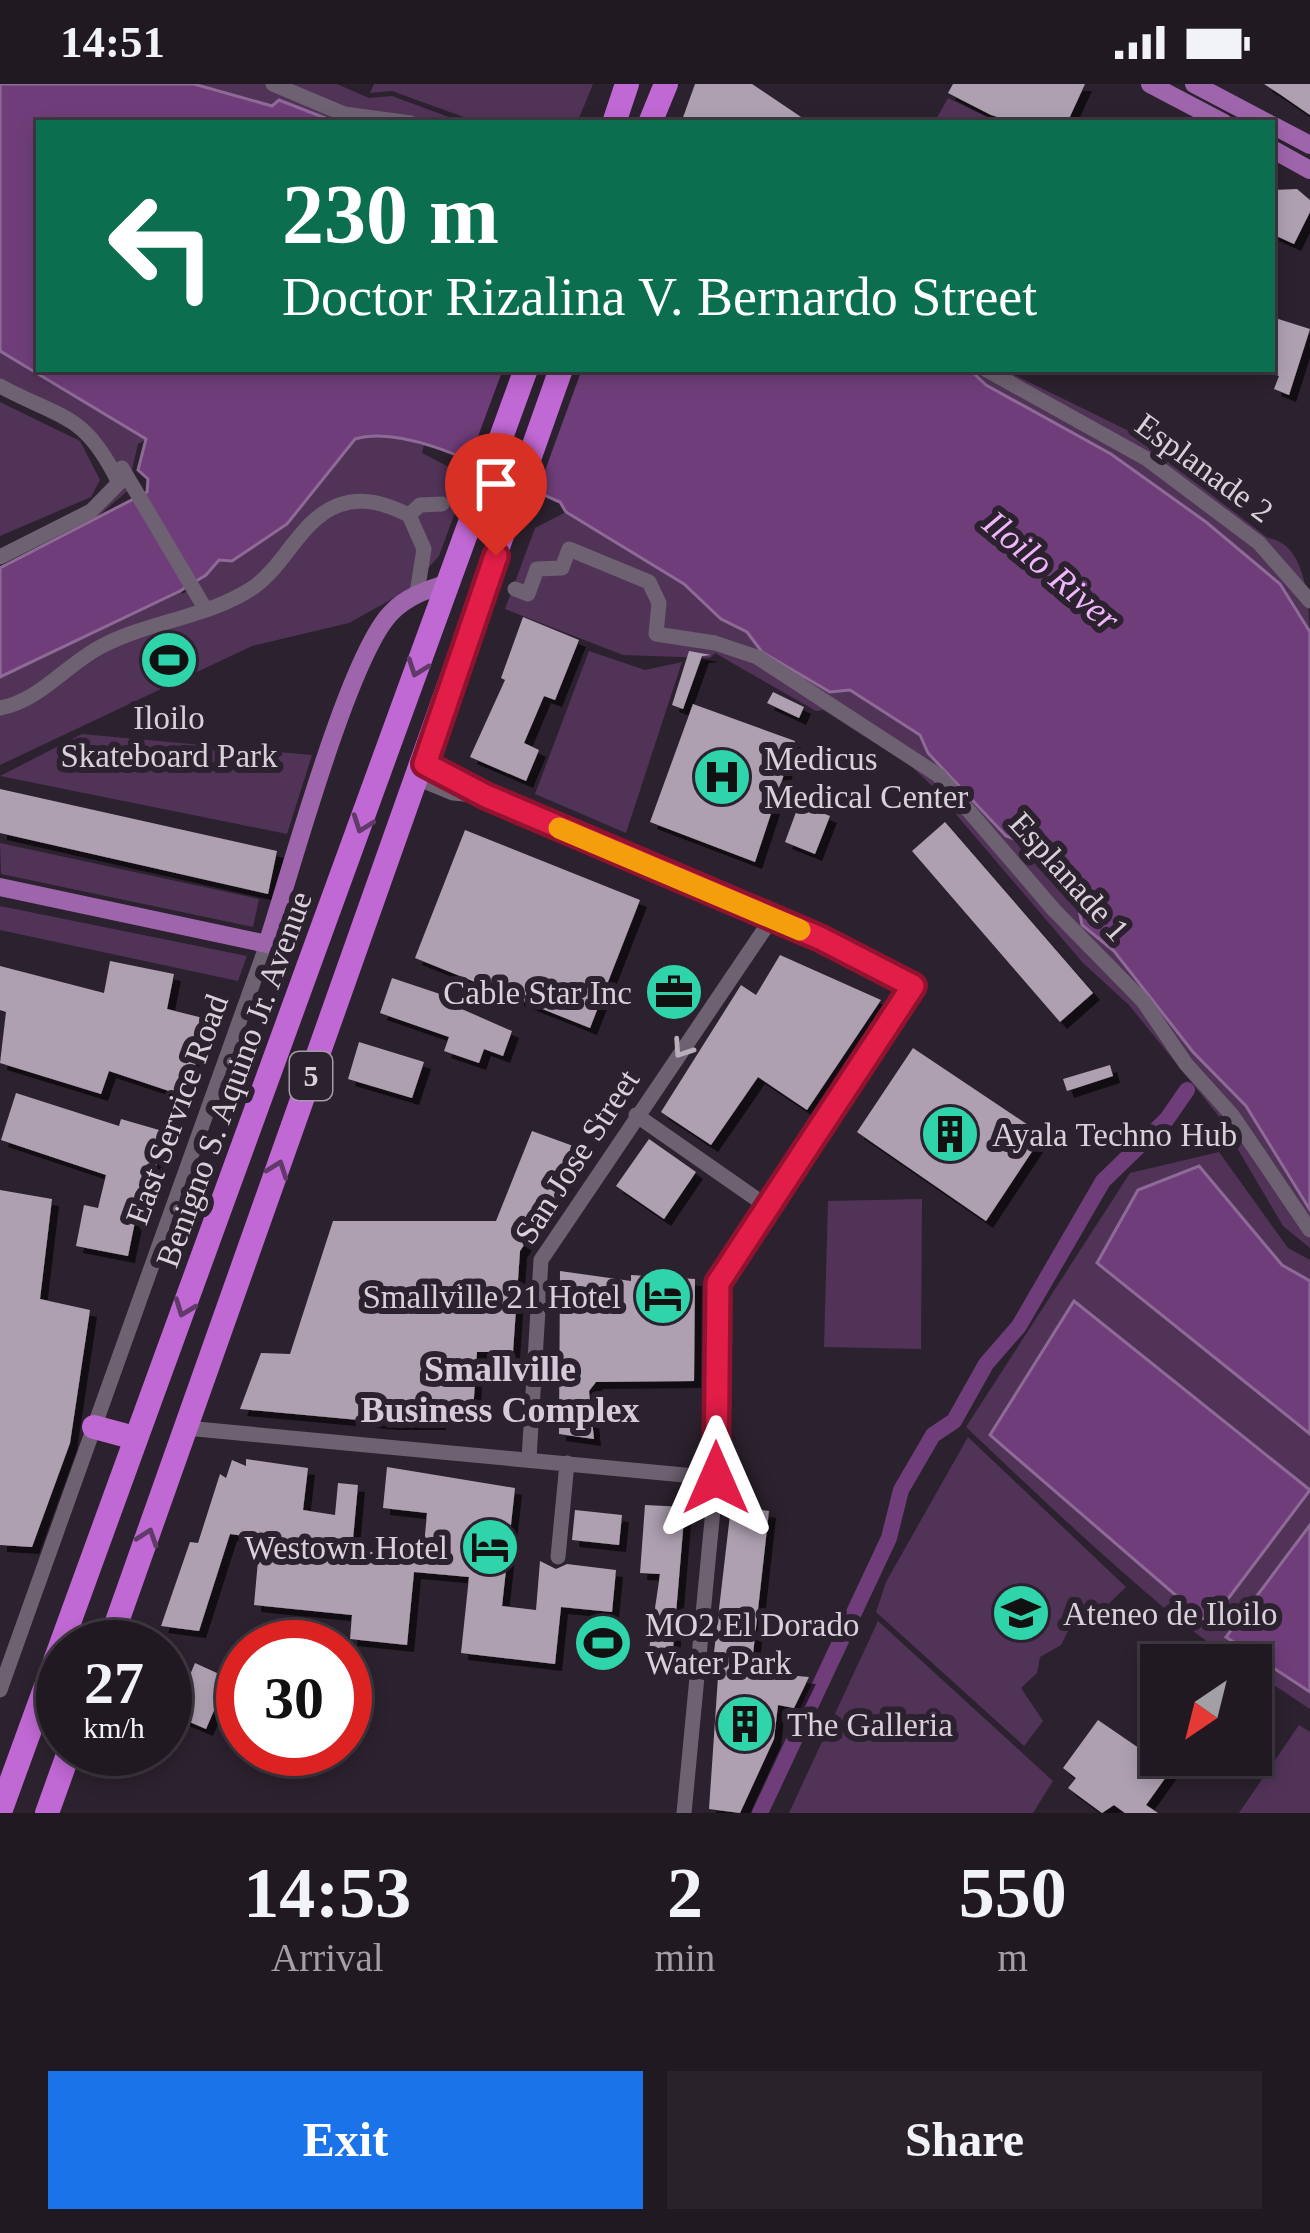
<!DOCTYPE html>
<style>
:root{--surface:#211922;--page:#29222a;--text:#f1f3f6;--muted:#a2a0a5;--line:#3e3840;--accent:#1a73e8}
body{margin:0;font-family:"Times New Roman",serif;background:var(--page);color:var(--text);height:100vh;display:flex;flex-direction:column;font-size:45px;white-space:nowrap}
*{box-sizing:border-box;margin:0}
p{font-size:39px;color:var(--muted)}
.icon{flex:none;width:66px;height:66px;fill:none;stroke:currentColor;stroke-width:2;stroke-linecap:round;stroke-linejoin:round}
.map{position:relative;height:1729px;overflow:hidden}
.panel{display:flex;flex-direction:column;background:var(--surface);flex:1}
.panel>*{flex:none}
.banner{position:absolute;left:36px;top:36px;width:1239px;height:252px;border-radius:0px;box-shadow:0 6px 18px #0003,0 0 0 3px var(--line);background:#0b6e4f;color:#fff;overflow:hidden}
.needle{width:78px;rotate:215deg}
.controls{position:absolute;left:1140px;top:1560px;display:grid;gap:24px}
.controls a{display:grid;place-items:center;width:132px;height:132px;border-radius:0px;background:var(--surface);box-shadow:0 6px 18px #0003,0 0 0 3px var(--line);font-size:60px}
.speed{position:absolute;left:36px;top:1536px;display:flex;gap:24px;font-size:60px;font-weight:700;text-align:center}
.speed>*{display:grid;place-content:center;width:156px;height:156px;border-radius:50%;background:var(--surface);box-shadow:0 6px 18px #0003,0 0 0 3px var(--line);line-height:1}
.speed small{font-size:30px;font-weight:400}
.speed .limit{border:18px solid #d22;background:#fff;color:#111}
.pin{position:absolute;display:grid;place-items:center;width:102px;height:102px;color:#fff;margin:-123px -51px;border-radius:50% 50% 50% 0;rotate:-45deg;box-shadow:0 0 12px #0007}
.pin .icon{rotate:45deg}
.me{position:absolute;width:132px;margin:-66px;rotate:0deg;stroke-linejoin:round;filter:drop-shadow(0 0 9px #0008)}
.turn{display:flex;align-items:center;gap:42px;height:252px;padding:0 48px;font-size:54px}
.turn .icon{width:156px;height:156px;stroke-width:2.5}
.turn b{display:block;font-size:84px;line-height:102px}
.eta{display:flex;justify-content:space-evenly;align-items:center;height:204px;text-align:center}
.eta b{font-size:72px;font-weight:700;line-height:84px}
.button{display:flex;gap:24px;margin-top:auto;padding:24px 48px}
.button a{flex:1;height:138px;border-radius:0px;background:var(--accent);color:#fff;font-size:48px;font-weight:700;line-height:138px;text-align:center}
.button a+a{background:var(--page);color:var(--text)}
.status{display:flex;justify-content:space-between;align-items:center;height:84px;padding:0 60px;background:var(--surface);direction:ltr}
.status svg{height:33px;fill:currentColor}
.map>svg:first-child{display:block}
.green{fill:#513358}
.water{fill:#6f3e7a;stroke:#8e6a97;stroke-width:3}
.pier{fill:#2c212e}
.lines{fill:none;stroke-linecap:round;stroke-linejoin:round}
.canal{stroke:#6f3e7a;stroke-width:16}
.building{fill:#aea0b1;filter:url(#shadow)}
.minor{stroke:#6e6171;stroke-width:15}
.major{stroke:#9f65ac;stroke-width:18}
.highway{stroke:#c068d3;stroke-width:24}
.oneway{stroke:#603a68}
.oneway2{stroke:#b8afba}
.route-casing{stroke:#92132f;stroke-width:30}
.route{stroke:#e11d48;stroke-width:21}
.slow{stroke:#f59e0b;stroke-width:21}
.labels{text-anchor:middle;stroke-width:12;stroke-linejoin:round;paint-order:stroke}
.shield{fill:#2c212e;stroke:#a49ca6;stroke-width:3}
.shield-label{font-size:30px;font-weight:bold;fill:#d8d1da}
.street-label{font-size:33px;fill:#d8d1da;stroke:#2c212e}
.poi-label{font-size:33px;fill:#d8d1da;stroke:#2c212e;text-anchor:start}
.water-label{font-size:36px;font-style:italic;fill:#f0b6fc;stroke:#2c212e}
.neighbourhood-label{font-size:36px;font-weight:bold;fill:#d7c8da;stroke:#2c212e}
</style>
<div class="status"><b>14:51</b><svg viewBox="0 0 49 12"><path d="M0 12V9h3v3zM5 12V6h3v6zM10 12V3h3v9zM15 12V0h3v12zM26 1h20v11H26zM47 4h2v5h-2z"/></svg></div>
<div class="map">
<svg width="1310" height="1729" viewBox="0 0 1310 1729">
<defs>
<filter id="shadow"><feDropShadow dx="7" dy="7" stdDeviation="0" flood-color="#0009"/></filter>
</defs>
<rect width="100%" height="100%" fill="#2c212e"/>
<path class="green" d="M194,0h143l32,14 23,-2 73,27h-127l-59,-23 -7,7z
M374,0h219l-16,39h-97l-88,-32 -22,2z
M948,14l39,19 -2,6h-51z
M0,222l39,63 123,62 -24,13 -7,30 7,8 -41,35 -97,32 87,-44 23,-25 -23,-42 -87,-45z
M936,285h66l125,61 141,108c42,6 42,77 42,115z
M0,318l80,39 20,39 -9,17 -91,39z
M383,349l41,12 -2,8 46,24 -29,79 -29,33 -61,34 -97,23 -252,119v-115l178,-67 4,11 17,-9 -5,-23 124,-106h22l15,-17z
M566,428l328,187 338,374 78,122v53l-27,-22 -66,-112 -88,-109 -46,-42 -152,-178 -19,-18 -89,-57 -7,1 -101,-58 -5,5 -87,-3 -118,-46 30,-81z
M589,567l56,19 37,-8 -56,171 -91,-39z
M82,650l230,21 -25,79 -287,-58z
M0,759l259,56 -6,28 -252,-53z
M0,822l247,50 -9,25 -238,-51z
M1219,1068l69,96 22,12v449l-59,-39v-5c-42,-3 -242,-198 -285,-238l164,-254z
M922,1115l-1,150 -97,-2 4,-146z
M968,1353l158,150 -35,34 -23,10 -7,14 -21,12 -3,16 -16,15 22,33 -19,25 -148,-134 10,-30z
M878,1537l175,160 -20,32h-244z
M1299,1641l11,7v81h-71z"/>
<path class="water" d="M0,0h194l78,22 7,-6 59,23h-299v246h930l17,16 125,69 95,68 74,62 30,48v578l-64,-104 -53,-54 -79,-101 -32,-26 -3,-16 -59,-68 -14,-5 -78,-83 -8,-18 -70,-45 -20,2 -68,-40 -15,-20 -26,-13 -37,-35 -118,-72 -6,-10c-53,-22 -149,-80 -205,-63l-68,85 -55,37 -13,-1 -13,15 -26,16 -180,86v-109l147,-76 1,-13 -10,-9 8,-31 -146,-88z
M1199,1082l83,99 28,16v153l-213,-171 41,-73z
M1074,1217l236,189 -101,134 -219,-189z
M1310,1441v167l-84,-55z"/>
<path class="pier" d="M503,285h79l-47,129 -69,-29z"/>
<g class="lines">
<path class="canal" d="M760,1729l129,-275 12,-48 32,-55 21,-14 32,-57 33,-38 84,-145 64,-62 20,-29"/>
</g>
<path class="building" d="M695,0h57l58,39h-129z
M953,0h132l-18,39h-50l-26,-8 -43,-22z
M1264,0h46v31l-29,-20z
M1297,105l13,11v12l-16,32 -22,-10v-44z
M1272,233l38,12 -21,66 -15,-6 5,-13 -7,-3z
M523,533l56,23 -24,60 -11,-4 -20,47 15,7 -13,31 -56,-24 35,-77 -4,-2z
M689,567l22,4 -9,1 -19,53 -11,-4z
M773,608l31,15 -5,11 -32,-15z
M693,620l102,37 -40,121 -105,-40z
M0,705l277,62 -9,43 -268,-61z
M799,720l31,12 -15,38 -30,-12z
M945,738l148,171 -33,29 -148,-171z
M465,746l175,70 -50,128 -175,-70z
M780,871l101,45 -74,110 -49,-33 -47,68 -50,-33 80,-127 15,10z
M110,877l64,13 -7,35 40,10 -20,78 -78,-26 -8,23 -101,-31 6,-51 -6,-2v-44l104,27z
M392,894l57,19 -1,6 64,28 -9,25 -19,-7 -5,14 -35,-12 5,-14 -69,-24z
M359,958l65,20 -12,36 -64,-19z
M913,964l130,87 -57,86 -129,-89z
M1110,981l3,11 -46,15 -4,-12z
M16,1009l103,33 2,-7 45,13 -23,81 -6,-1 -9,44 -52,-10 8,-41 14,3 8,-33 -105,-35z
M532,1047l55,20 -67,100 -7,101h-36l-4,60 -34,-2v13h-48l-151,-14 21,-56 29,1 43,-133h163z
M649,1055l47,33 -32,47 -48,-33z
M0,1106l52,9 -12,100 50,11 -20,133 -38,104 -32,-2z
M560,1187l71,10v-6l64,4 -1,102 -98,1 -7,9 5,48 -35,-5z
M246,1375l62,9 -5,42 32,5 3,-32 20,2 -6,65 71,7 4,-44 -44,-5 4,-41 128,21 -13,118 34,4 4,-49 16,8 11,-5 49,6 -4,42 -51,-5 -6,57 -94,-11 8,-76 -55,-5 -7,73 -57,-6 2,-24 -98,-10 6,-67 -30,-4 -31,97 -38,-5 29,-84 8,1 22,-69 6,4 6,-18 14,6z
M645,1421l40,2 -14,165 -25,-2 14,-96 -20,-1z
M731,1422l38,5 -18,161 58,5 -15,31 -16,-3 -4,34 -34,74 -31,-4 10,-147 -6,-1z
M575,1426l47,5 -3,30 -47,-5z
M195,1579l33,15 -22,51 -33,-14z
M1098,1636l73,50 -25,35 12,8h-33l-11,-8 -12,8 -34,-25 8,-10 -13,-10z"/>
<g class="lines">
<path class="minor" d="M273,0l71,30 67,9
M985,285l162,90 112,84 51,58
M0,302c63,34 84,26 119,97l-28,28 -91,46
M122,384l84,142
M409,431l11,-10 22,-1
M515,505l13,5 9,-25 25,-1 7,-19 80,33 10,21 -3,31 59,9 42,14 181,118 116,135 89,91 43,63 46,51 78,115
M0,624c39,-7 65,-42 100,-61 48,-26 108,-29 154,-60 32,-23 47,-68 85,-82 25,-9 47,-1 70,10l15,34 -7,44
M425,680l61,32 334,142 93,48 -7,19 -188,278 -2,195 -32,335
M419,695l34,14 33,3
M636,1031l132,92
M186,1344l530,50
M529,1375l12,-199 231,-342
M558,1473l9,-94
M0,1606l267,-746"/>
<path class="major" d="M1150,0l74,39
M1194,0l74,39
M1272,41l38,20
M1272,65l38,21
M0,803l267,57c23,-69 81,-287 124,-331 16,-17 36,-23 57,-30"/>
<path class="highway" d="M614,39l13,-39
M650,39l16,-39
M94,1343l41,11
M108,1563l453,-1278
M0,1728l526,-1443
M47,1729l23,-64"/>
</g>
<defs><path id="oneway-chevron" d="M-2-3.5L2.5 0L-2 3.5" fill="none" stroke-width="1.6" stroke-linecap="round" stroke-linejoin="round" transform="scale(3)"/></defs>
<g class="oneway">
<use href="#oneway-chevron" transform="translate(417 584) rotate(110)"/>
<use href="#oneway-chevron" transform="translate(362 740) rotate(110)"/>
<use href="#oneway-chevron" transform="translate(278 1085) rotate(-70)"/>
<use href="#oneway-chevron" transform="translate(184 1224) rotate(111)"/>
<use href="#oneway-chevron" transform="translate(148 1453) rotate(-71)"/>
</g>
<use class="oneway2" href="#oneway-chevron" transform="translate(682 965) rotate(124)"/>
<g class="lines">
<g class="route-casing">
<path id="route" d="M496,472l-71,208 61,32 334,142 93,48 -195,297 -2,195"/>
</g>
<use href="#route" class="route"/>
<path class="slow" d="M559,744l241,102"/>
</g>
<defs>
<g id="stadium-disc" transform="scale(3)"><circle r="9.5" fill="#2fd4aa" stroke="#2c212e"/><path d="M0-5a6.5 5 0 1 0 0 10a6.5 5 0 1 0 0-10ZM-3.5-1.8h7v3.6h-7Z" fill="#111"/></g>
<g id="hospital-disc" transform="scale(3)"><circle r="9.5" fill="#2fd4aa" stroke="#2c212e"/><path d="M-5-5h3v3.5h4V-5h3V5h-3V1.5h-4V5h-3Z" fill="#111"/></g>
<g id="office-disc" transform="scale(3)"><circle r="9.5" fill="#2fd4aa" stroke="#2c212e"/><path d="M-6-3h4V-5.5h4V-3h4V5H-6ZM-1-4.5V-3h2v-1.5ZM-6 0V1H6V0Z" fill="#111"/></g>
<g id="building-disc" transform="scale(3)"><circle r="9.5" fill="#2fd4aa" stroke="#2c212e"/><path d="M-4-6H4V6H1V3H-1V6H-4ZM-2.5-4.3h1.7v1.8h-1.7ZM.8-4.3h1.7v1.8H.8ZM-2.5-1h1.7V.8h-1.7ZM.8-1h1.7V.8H.8Z" fill="#111"/></g>
<g id="hotel-disc" transform="scale(3)"><circle r="9.5" fill="#2fd4aa" stroke="#2c212e"/><path d="M-6-4.5h1.5V1H6V5H4.5V3h-9V5H-6ZM-4 0a1.8 1.8 0 1 1 3.6 0ZM.5 0V-2.5h3Q6-2.5 6 0Z" fill="#111"/></g>
<g id="school-disc" transform="scale(3)"><circle r="9.5" fill="#2fd4aa" stroke="#2c212e"/><path d="M0-5L7-2L0 1L-7-2ZM-4 1L0 2.5L4 1V4Q0 6-4 4Z" fill="#111"/></g>
</defs>
<g fill-rule="evenodd">
<use href="#stadium-disc" x="169" y="576"/>
<use href="#hospital-disc" x="722" y="693"/>
<use href="#office-disc" x="674" y="908"/>
<use href="#building-disc" x="950" y="1050"/>
<use href="#hotel-disc" x="663" y="1212"/>
<use href="#hotel-disc" x="490" y="1463"/>
<use href="#school-disc" x="1021" y="1529"/>
<use href="#stadium-disc" x="603" y="1559"/>
<use href="#building-disc" x="745" y="1640"/>
</g>
<g class="labels">
<rect class="shield" x="290" y="968" width="42" height="48" rx="9"/>
<g class="shield-label">
<text x="311" y="1002">5</text>
</g>
<g class="street-label">
<text transform="translate(1205 383) rotate(36)" y="12">Esplanade 2</text>
<text transform="translate(1070 792) rotate(48)" y="12">Esplanade 1</text>
<text transform="translate(233 995) rotate(-70)" y="12">Benigno S. Aquino Jr. Avenue</text>
<text transform="translate(176 1025) rotate(-70)" y="12">East Service Road</text>
<text transform="translate(576 1072) rotate(-57)" y="12">San Jose Street</text>
</g>
<g class="poi-label">
<text x="169" y="645" text-anchor="middle">Iloilo<tspan x="169" dy="38">Skateboard Park</tspan></text>
<text x="764" y="686">Medicus<tspan x="764" dy="38">Medical Center</tspan></text>
<text x="632" y="920" text-anchor="end">Cable Star Inc</text>
<text x="992" y="1062">Ayala Techno Hub</text>
<text x="621" y="1224" text-anchor="end">Smallville 21 Hotel</text>
<text x="448" y="1475" text-anchor="end">Westown Hotel</text>
<text x="1063" y="1541">Ateneo de Iloilo</text>
<text x="645" y="1552">MO2 El Dorado<tspan x="645" dy="38">Water Park</tspan></text>
<text x="787" y="1652">The Galleria</text>
</g>
<g class="water-label">
<text transform="translate(1052 486) rotate(40)" y="13">Iloilo River</text>
</g>
<g class="neighbourhood-label">
<text x="500" y="1297">Smallville<tspan x="500" dy="41">Business Complex</tspan></text>
</g>
</g>
</svg>
<div class="controls">
<a><svg class="needle" viewBox="-14 -14 28 28"><path d="M0-13l5 13h-10z" fill="#e53935"/><path d="M0 13l5-13h-10z" fill="#a2a0a5"/></svg></a>
</div>
<div class="speed"><div>27<small>km/h</small></div><div class="limit">30</div></div>
<div class="pin" style="left:496px;top:472px;background:#d93025"><svg class="icon" aria-label="arrive" viewBox="0 0 24 24"><path d="M6 21V4h12l-3 4 3 4H6"/></svg></div>
<svg class="me" style="left:716px;top:1394px" viewBox="-20 -20 40 40"><path d="M0-17L14 15 0 8-14 15z" fill="#e11d48" stroke="#fff" stroke-width="4"/></svg>
<div class="banner">
<div class="turn"><svg class="icon" aria-label="left" viewBox="0 0 24 24"><path d="M17 20v-9H6M10 6l-5 5 5 5"/></svg><div><b>230 m</b>Doctor Rizalina V. Bernardo Street</div></div>
</div>
</div>
<section class="panel">
<div class="eta">
<div><b>14:53</b><p>Arrival</p></div>
<div><b>2</b><p>min</p></div>
<div><b>550</b><p>m</p></div>
</div>
<div class="button"><a>Exit</a><a>Share</a></div>
</section>
